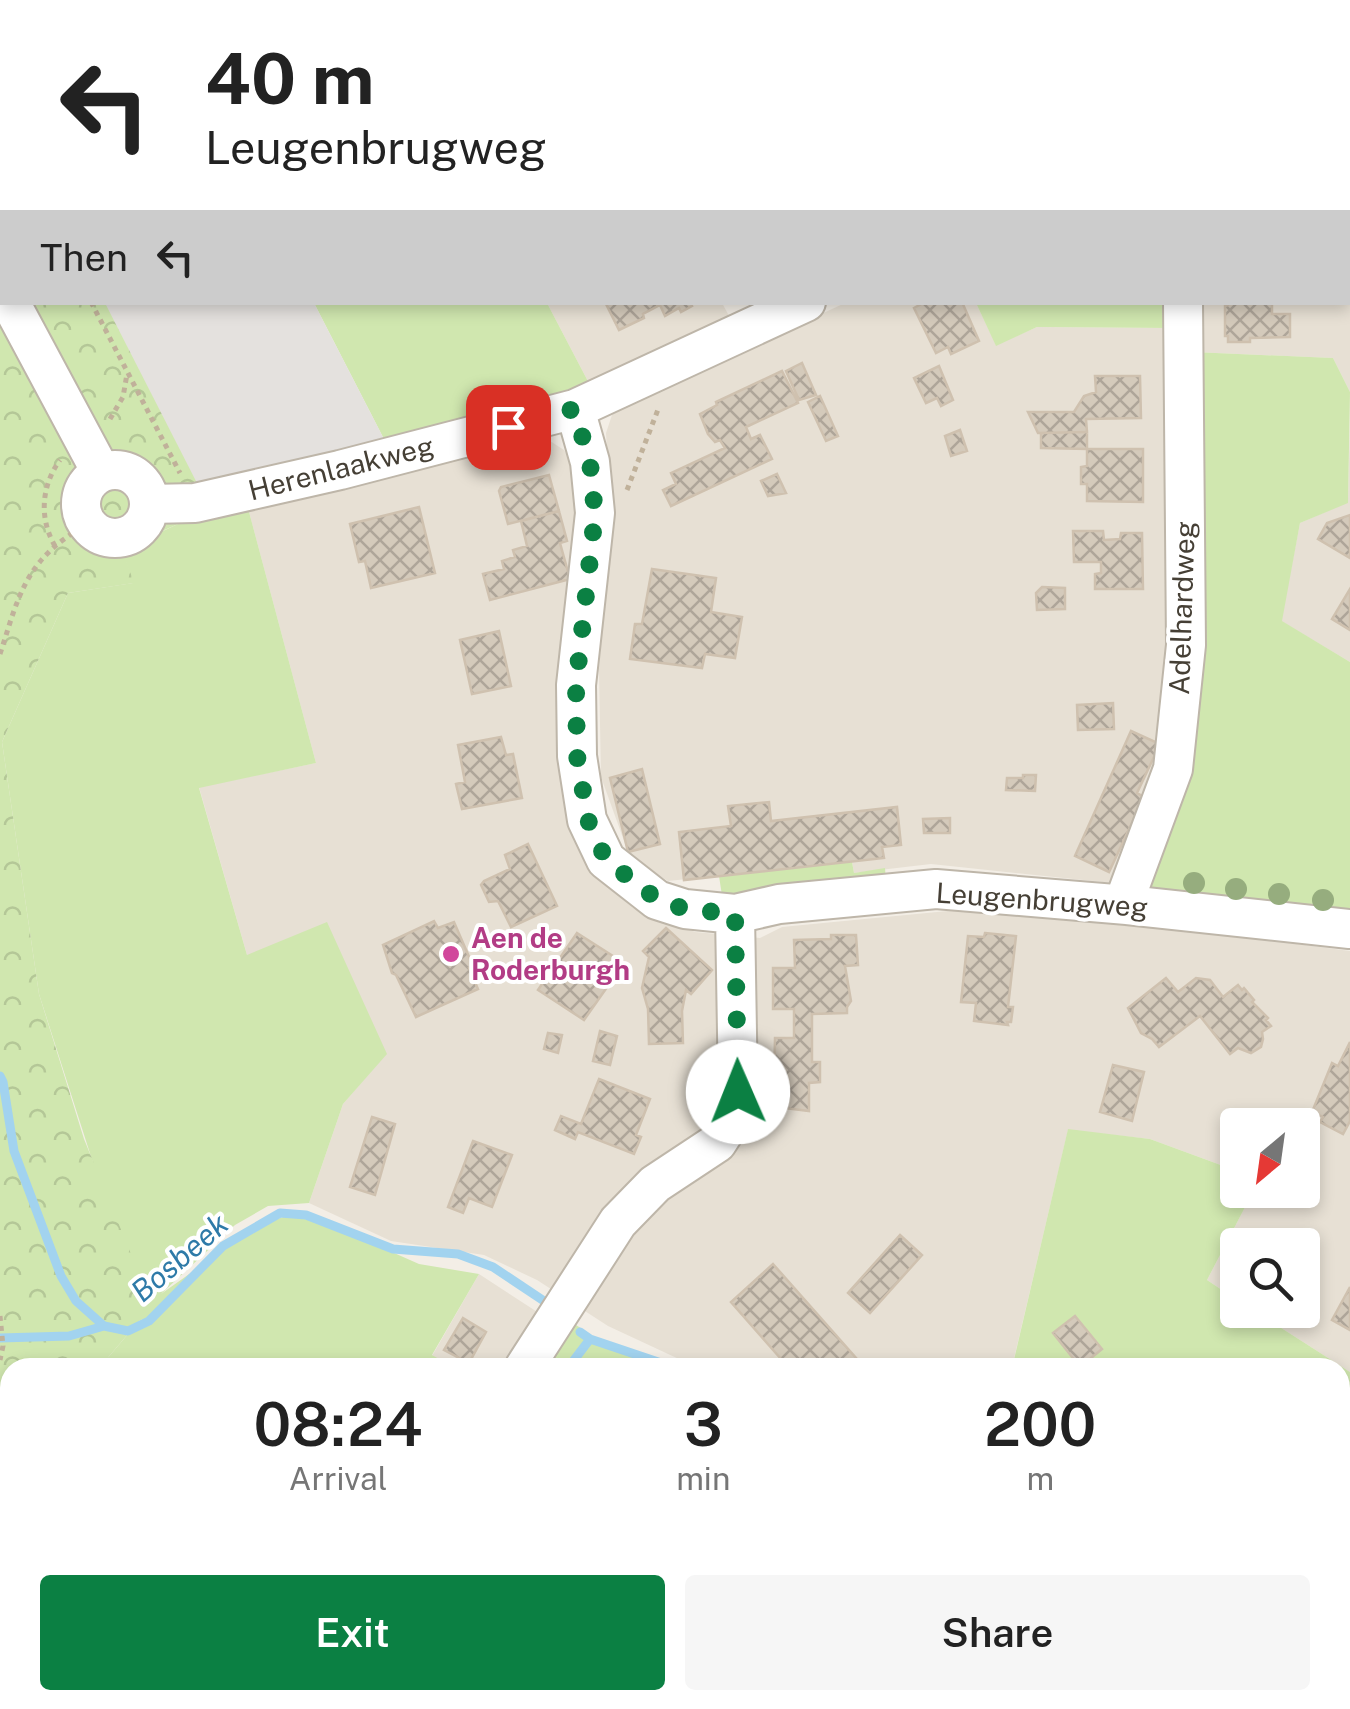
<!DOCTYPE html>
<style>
:root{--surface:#fff;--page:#f6f6f6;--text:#222;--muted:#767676;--accent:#0b8043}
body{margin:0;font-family:"Public Sans",sans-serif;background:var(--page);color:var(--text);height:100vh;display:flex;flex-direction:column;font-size:38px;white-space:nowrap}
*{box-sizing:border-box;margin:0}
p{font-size:32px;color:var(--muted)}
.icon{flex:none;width:55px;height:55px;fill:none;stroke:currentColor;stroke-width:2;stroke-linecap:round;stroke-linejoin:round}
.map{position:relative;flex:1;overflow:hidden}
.drawer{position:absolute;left:0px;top:1358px;width:1350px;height:352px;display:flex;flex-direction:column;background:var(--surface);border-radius:30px 30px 0 0;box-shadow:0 5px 15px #0003}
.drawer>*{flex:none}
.guide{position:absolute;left:0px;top:0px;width:1350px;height:305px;box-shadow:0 5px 15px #0003;background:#fff;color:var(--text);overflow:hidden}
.needle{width:65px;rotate:209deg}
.buttons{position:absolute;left:1220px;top:1108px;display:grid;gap:20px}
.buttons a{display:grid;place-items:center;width:100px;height:100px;border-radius:10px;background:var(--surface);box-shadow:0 5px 15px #0003;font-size:50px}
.pin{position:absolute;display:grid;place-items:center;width:85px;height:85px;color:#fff;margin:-42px;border-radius:20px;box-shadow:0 5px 15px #0006}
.me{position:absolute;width:110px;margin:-55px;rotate:359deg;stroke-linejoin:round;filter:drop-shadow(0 0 8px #0008)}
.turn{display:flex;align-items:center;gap:35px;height:210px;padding:0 40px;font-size:45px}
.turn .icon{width:130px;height:130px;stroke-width:2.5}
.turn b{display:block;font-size:70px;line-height:85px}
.then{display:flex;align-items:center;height:95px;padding:0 40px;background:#0003;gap:20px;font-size:38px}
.eta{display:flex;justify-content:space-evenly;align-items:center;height:170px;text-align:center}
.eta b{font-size:60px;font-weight:600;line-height:70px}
.cta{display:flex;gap:20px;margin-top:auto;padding:20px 40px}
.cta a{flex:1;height:115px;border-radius:10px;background:var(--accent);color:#fff;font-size:40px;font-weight:600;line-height:115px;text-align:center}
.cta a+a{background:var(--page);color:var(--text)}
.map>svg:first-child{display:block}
.residential{fill:#e7e0d4}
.grass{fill:#d0e7af}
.forest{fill:url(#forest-crowns)}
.parking{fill:#e4e1de}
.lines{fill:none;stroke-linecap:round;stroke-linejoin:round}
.stream{stroke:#a2d3ef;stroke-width:9}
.building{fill:url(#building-cross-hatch);stroke:#cfc1af;stroke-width:2.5}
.minor-casing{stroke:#beb6a9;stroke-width:42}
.path{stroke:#c0b19a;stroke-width:5;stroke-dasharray:5 5;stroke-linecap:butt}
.minor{stroke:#fff;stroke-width:38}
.tree{fill:#96ad7e}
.route{stroke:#0b8043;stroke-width:18;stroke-dasharray:0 32.4}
.hotel-dot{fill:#d1479c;stroke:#fff;stroke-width:4}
.labels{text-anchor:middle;stroke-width:8;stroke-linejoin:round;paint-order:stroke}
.street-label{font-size:28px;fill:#453f35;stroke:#fff}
.hotel-label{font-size:28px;font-weight:bold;fill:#b23c85;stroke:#fff;text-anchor:start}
.water-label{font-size:30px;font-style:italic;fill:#2e7aa8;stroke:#fff}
</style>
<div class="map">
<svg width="1350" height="1709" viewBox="0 0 1350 1709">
<defs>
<pattern id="forest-crowns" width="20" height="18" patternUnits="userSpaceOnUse" patternTransform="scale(2.5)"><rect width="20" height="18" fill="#d0e7af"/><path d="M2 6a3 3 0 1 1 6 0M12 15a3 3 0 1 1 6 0" fill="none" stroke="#b4c797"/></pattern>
<pattern id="building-cross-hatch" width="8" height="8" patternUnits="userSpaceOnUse" patternTransform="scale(2.5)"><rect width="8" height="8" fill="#d4cabb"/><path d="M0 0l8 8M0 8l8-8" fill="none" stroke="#aea599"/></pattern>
</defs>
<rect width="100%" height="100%" fill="#f3eee6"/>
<path class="residential" d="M1348,76l2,1v315l-17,-34 -140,-6 3,-49 152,-1z
M547,303h175l11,20 -141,66z
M845,303h131l20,42 41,-18 132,1 6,203 -14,249 -49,103 -181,-19 -77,9 -2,-11 -184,19 -30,-18 -10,-11 -27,-75 -2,-108 12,-144 -5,-92 6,-18 21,-14z
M1350,424v238l-69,-41 19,-98 48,-21z
M522,439h25l17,11 9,14 6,62 -2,315 24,40 32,27 62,24 65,6 22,-11 186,-18 170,14 212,28v421l-97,-62h49v-65h-64l-1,55 -30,-20 47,-90h48v-65h-64l-1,46 -87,-32 -82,-9 -56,237h-316l-88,-41 -71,-46 -53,-25 -93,-14 -82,-38 34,-99 43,-50 -139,-99 -48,-168 117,-24 -68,-255z
M479,1274l66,43 -32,50h-60l-21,-11z"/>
<path class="grass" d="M278,0h780l1,2h-786z
M314,303h233l45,86 -206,54z
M976,303h194l-1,25 -132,-1 -41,19z
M1193,352l140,6 17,34 -2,111 -48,20 -18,98 68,41v254l-201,-22 -5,-13 17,-50z
M248,508l68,255 -117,25 48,167 80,-33 60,132 -44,50 -34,99 -41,3 -33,19 -74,69 48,-34 36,-30 41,-14 38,6 95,42 60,10 -47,81 21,12h-353l39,-46 4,-2 -104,-325 -37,-252 66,-149 65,-10 -11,-33 56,-26z
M852,862l2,11 31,-5 1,13 -163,21 -4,-26z
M1068,1129l82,10 87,32 1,19h16l-47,90 30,20 1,10h15l97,62v167l-10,-3v-168h-328z
M573,1323l41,27 53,17 -120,1z
M10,1477v122h-10v-110z
M1340,1541l10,5v153l-22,10h-979l4,-9h987z
M61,1700h262l-4,9h-262z"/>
<path class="forest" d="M0,0h278l-5,2h-271v300l312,1 -136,221 -56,25 12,34 -66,10 -66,149 37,252 45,145 67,164 -8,16 -4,2 -39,46 -90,1v109l-10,12z
M0,1599h10v101h51l-4,9h-57z"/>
<path class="parking" d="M105,303h209l72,140 -187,44z"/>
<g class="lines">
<path class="stream" d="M0,1076l3,6 11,69 47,125 15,25 28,25 24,5 21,-10 74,-75 57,-33 26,2 87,34 65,5 35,13 51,34
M580,1332l10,7 86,29
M0,1338l69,-2 35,-10
M568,1368l22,-29
M1340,1540l10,4
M366,1709l5,-9"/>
</g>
<path class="building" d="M605,302h85l2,4 -11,6 -2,-4 -14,8 -5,-11 -17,9 1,4 -25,12z
M925,302h37l17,39 -28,13 -3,-7 -12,6 -22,-45z
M1228,302h44v12h18v23l-40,1v4h-22v-6h-3v-30l3,-1z
M802,363l14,32 -17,5 -13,-29z
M939,366l14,34 -12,6 -4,-8 -11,5 -12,-25z
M782,371l16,32 -52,24 5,12 9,-4 12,24 -101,47 -8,-16 13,-6 -5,-11 54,-25 -5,-8 -5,2 -7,-8 -8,-20 17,-9 -1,-3z
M1095,376h45l1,42 -55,1 1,13 -49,1 -10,-21h46l10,-16 12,-4z
M820,396l18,40 -12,5 -18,-39z
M960,430l7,21 -16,5 -6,-20z
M1087,432v17l-46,-1v-15z
M1087,449h56v53l-56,-1v-17h-6v-17l6,-1z
M777,474l9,19 -18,3 -7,-15z
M549,475l10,36 -51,13 -9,-33 2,-4z
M419,507l16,66 -64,15 -6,-27 -6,1 -9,-38z
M559,511l8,30 -7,2 10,36 -80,21 -7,-26 21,-5 -2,-8 13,-4 -2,-7 14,-4 -6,-25z
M1350,515v43l-32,-19 9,-16z
M1073,531h30l1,9 16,-1 1,-6h21l1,56h-48v-15l6,-1v-11h-27z
M652,569l64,9 -5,34 31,5 -7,41 -30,-4 -3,14 -72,-9 5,-35h7z
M1042,587l23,1v21l-28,1 -1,-17z
M1350,589v41l-18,-11z
M499,631l12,55 -39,8 -12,-54z
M1113,703l1,26 -36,1 -1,-25z
M1131,731l29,13 -23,49 7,4 -35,75 -34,-16z
M501,737l5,18 7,-1 9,44 -60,11 -6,-25 9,-2 -7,-37z
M642,769l18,75 -32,8 -18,-74z
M1023,775h13l-1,16 -29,-1 1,-12h16z
M769,802l2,19 126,-14 4,38 -19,2 2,11 -200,22 -5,-48 52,-6 -3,-20z
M950,818v15h-26l-1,-14z
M528,844l29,62 -46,21 -13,-26 -9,1 -8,-17 3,-4 26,-12 -5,-14z
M434,921l4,7 16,-6 19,44 -4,2 9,21 -62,28 -20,-42 -4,-2 -9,-28z
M666,928l46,42 -21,24 -5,-4 -4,21 1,32 -34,1 -1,-35 -6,-21 7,-31 -6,-6z
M577,933l47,30 -40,57 -46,-30z
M985,933l31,3 -8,71h5l-2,15h-4l1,3 -34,-4 2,-18 -15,-1 7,-66 16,1z
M831,935h25l2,30 -13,1 6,35 -4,6v6l-35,1v48h8v20l-11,1v28l-25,-3 -1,-25 -9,-1 1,-44h19v-29h-21v-41h22l-1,-28 37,-1z
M1166,978l12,14 18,-14 14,2 13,17 15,-12 4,5 2,-2 10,12 -2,2 16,16 -2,2 5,6 -9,6 1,7 -2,8 -10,6 -13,-5 -8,6 -30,-38 -41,31 -7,-8 -11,-6 -13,-25z
M600,1031l17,5 -7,29 -17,-4z
M548,1033l14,2 -4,18 -14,-4z
M1350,1042v79l-7,13 -23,-12 3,-5 -11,-5 20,-49 6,3z
M1113,1065l31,7 -12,49 -32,-9z
M599,1079l51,20 -14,36 5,2 -7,17 -56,-22 -3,7 -20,-9 6,-14 20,8z
M372,1117l23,7 -20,71 -25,-8z
M473,1141l39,14 -20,52 -23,-9 -6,15 -15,-6z
M900,1235l22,20 -52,58 -22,-20z
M773,1264l91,103 -1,1h-74l-58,-66z
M1350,1287v43l-18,-10z
M1075,1316l27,33 -22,18 -27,-34z
M463,1318l23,14 -17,31 -25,-13z"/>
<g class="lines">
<g class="minor-casing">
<path id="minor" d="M1309,0l2,2
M27,2l5,-2
M1242,2v-2
M0,15l2,-1
M1348,56l2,-1
M10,302l91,170
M575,409l15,53 5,51 -19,172 1,71 10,64 19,40 51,40 28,9 50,5 44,-10 157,-15 191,16 223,24
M81 504a34 34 0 1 1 68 0a34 34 0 1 1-68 0Z
M150,504l45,-1 145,-33 235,-61 231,-107
M1127,905l1,-14 45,-122 13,-124 -3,-343
M524,1368l94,-146 37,-38 62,-41 18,-28 3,-23 -3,-178
M333,1709l4,-9"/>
</g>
<path class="path" d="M0,126l2,5
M91,302l89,171
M110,419l13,-22 4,-23
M627,490l32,-83
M55,546c-16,-27 -14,-60 5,-86
M0,654c12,-36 20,-74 48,-101 11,-12 26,-20 38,-30
M0,1316l3,30 -3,14"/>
<use href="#minor" class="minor"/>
</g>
<g class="tree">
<circle cx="1194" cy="883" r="11"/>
<circle cx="1236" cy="889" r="11"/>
<circle cx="1279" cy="894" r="11"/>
<circle cx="1323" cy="900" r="11"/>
</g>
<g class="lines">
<path class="route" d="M508,427l66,-18 16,53 5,52 -19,171 1,71 11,64 18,40 52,40 27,9 50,5 3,178"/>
</g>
<circle class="hotel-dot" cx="451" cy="954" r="10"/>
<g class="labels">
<g class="street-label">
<text transform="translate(341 468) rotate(-14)" y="10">Herenlaakweg</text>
<text transform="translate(1182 608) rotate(-88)" y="10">Adelhardweg</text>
<text transform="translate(1042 900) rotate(4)" y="10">Leugenbrugweg</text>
</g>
<g class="hotel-label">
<text x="471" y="948">Aen de<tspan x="471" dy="32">Roderburgh</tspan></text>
</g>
<g class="water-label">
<text transform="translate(180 1258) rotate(-41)" y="10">Bosbeek</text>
</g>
</g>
</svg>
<div class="buttons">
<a><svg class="needle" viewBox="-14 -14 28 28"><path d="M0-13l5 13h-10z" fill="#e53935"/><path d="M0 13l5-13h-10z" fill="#767676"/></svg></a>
<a><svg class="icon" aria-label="search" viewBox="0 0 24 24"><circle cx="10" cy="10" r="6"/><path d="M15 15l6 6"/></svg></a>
</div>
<div class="pin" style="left:508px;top:427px;background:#d93025"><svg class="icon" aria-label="arrive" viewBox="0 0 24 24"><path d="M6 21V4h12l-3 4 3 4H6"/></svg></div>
<svg class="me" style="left:738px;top:1092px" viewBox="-20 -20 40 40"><circle r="19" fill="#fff"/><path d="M0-13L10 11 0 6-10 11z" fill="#0b8043"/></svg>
<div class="guide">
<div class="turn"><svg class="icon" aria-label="left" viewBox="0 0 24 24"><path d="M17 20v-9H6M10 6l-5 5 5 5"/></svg><div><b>40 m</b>Leugenbrugweg</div></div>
<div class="then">Then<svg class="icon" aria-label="left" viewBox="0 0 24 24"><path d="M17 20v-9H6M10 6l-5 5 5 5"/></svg></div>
</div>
<section class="drawer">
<div class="eta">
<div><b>08:24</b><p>Arrival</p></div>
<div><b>3</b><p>min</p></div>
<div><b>200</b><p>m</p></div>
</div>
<div class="cta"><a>Exit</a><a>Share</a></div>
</section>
</div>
